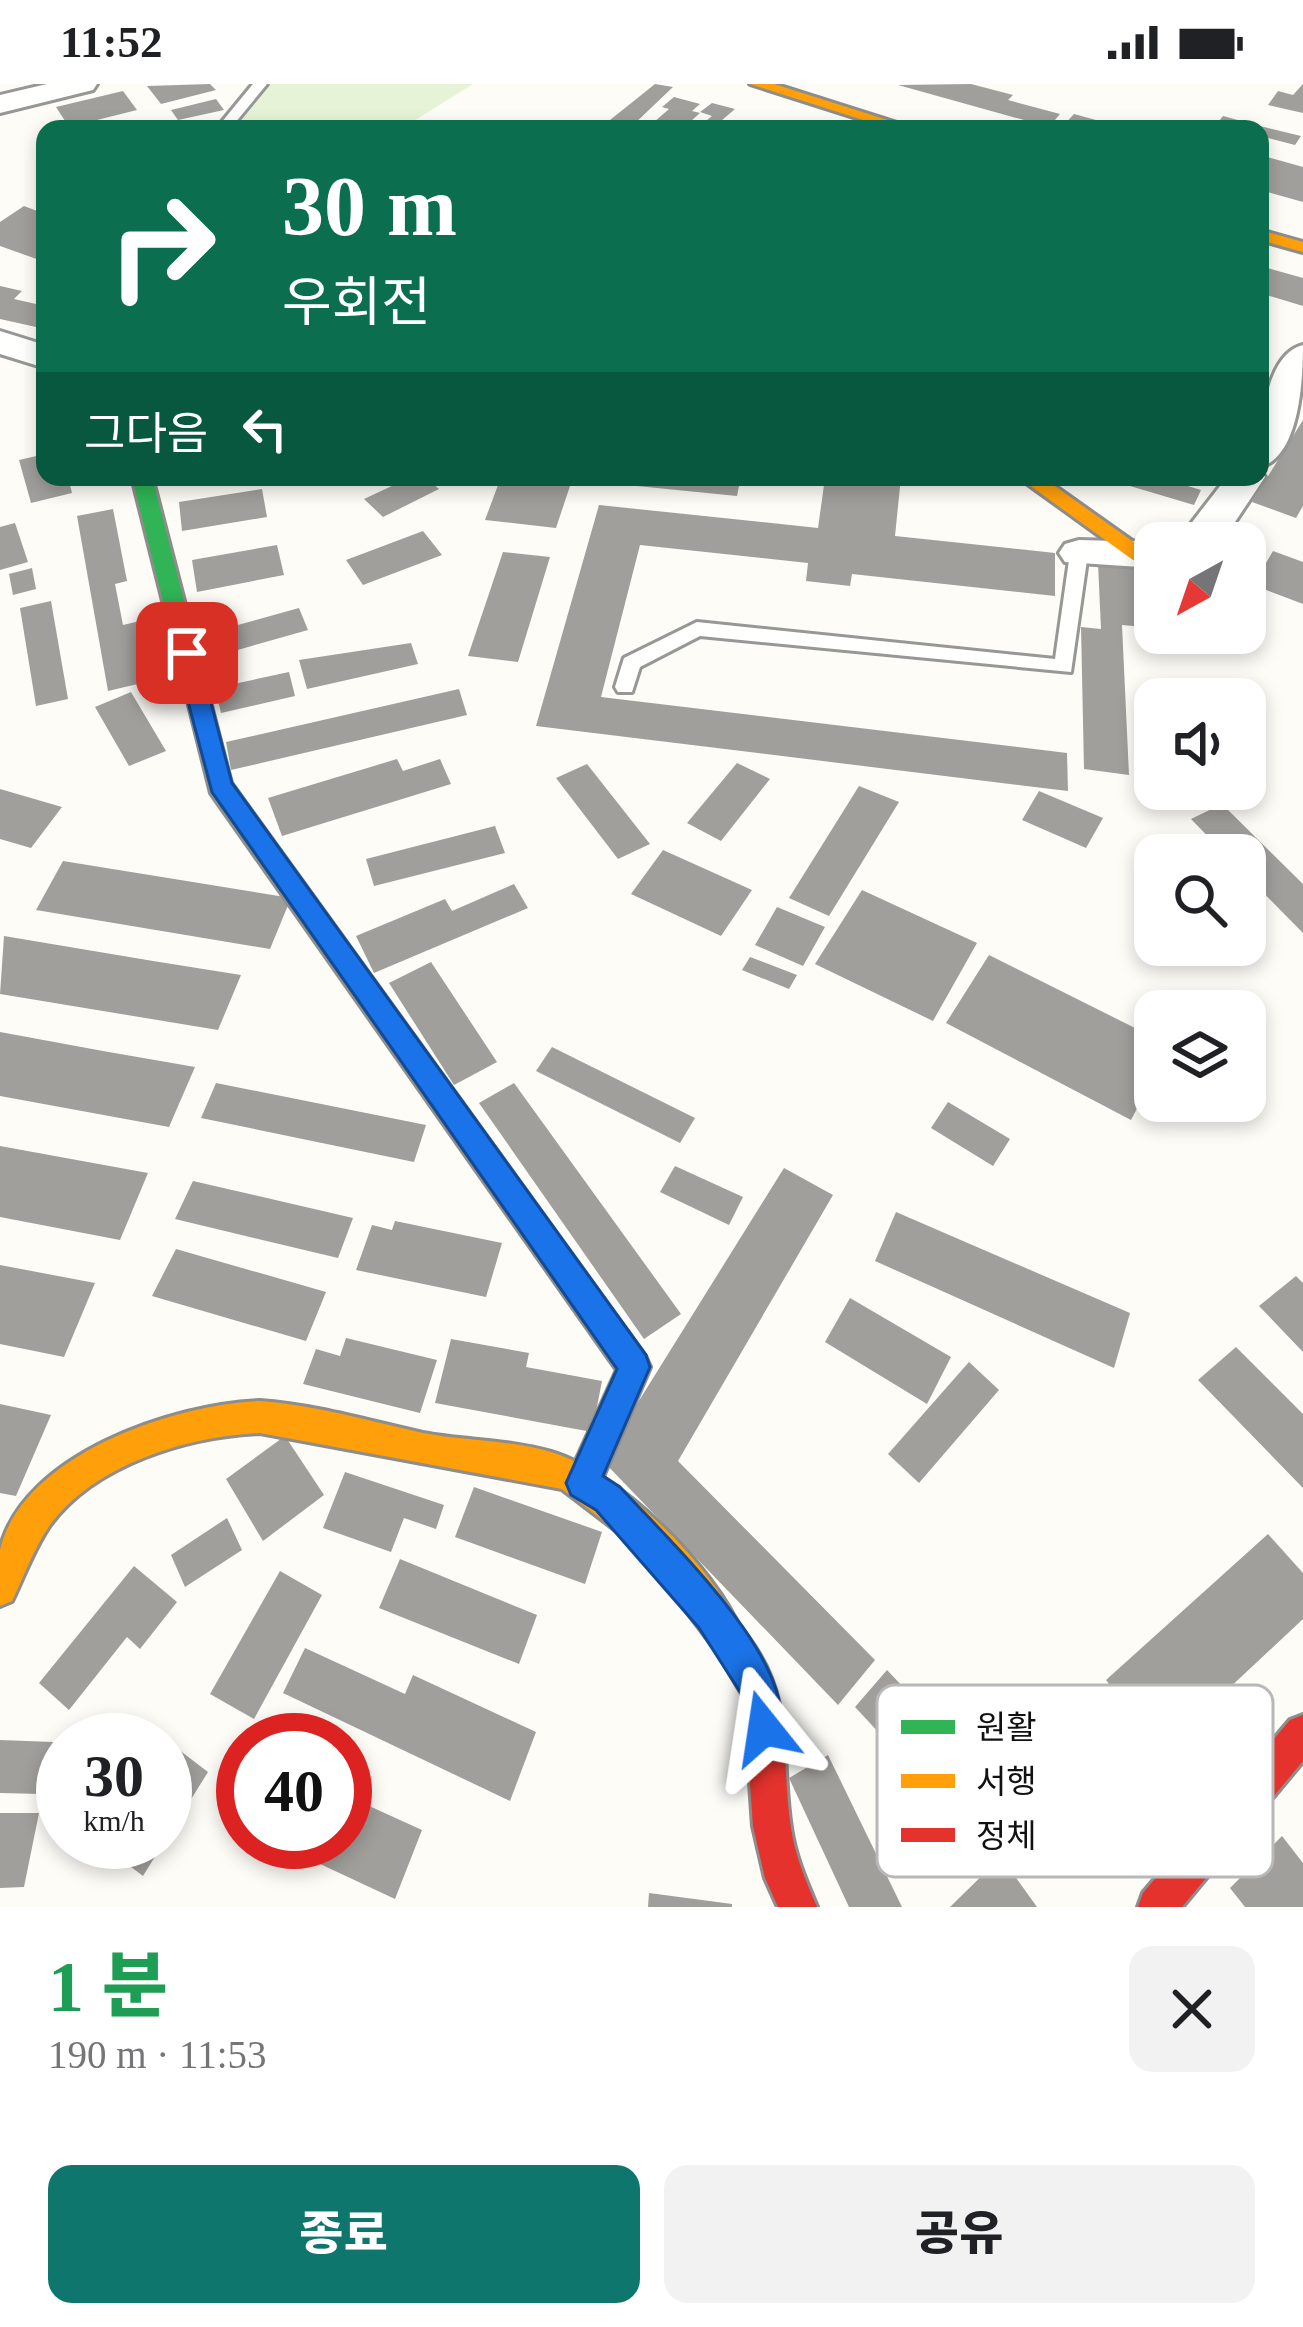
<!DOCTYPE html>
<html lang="ko">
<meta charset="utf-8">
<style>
:root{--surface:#fff;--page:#f2f2f2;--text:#202124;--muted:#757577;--accent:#0f766e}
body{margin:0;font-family:"Times New Roman","Noto Sans KR",serif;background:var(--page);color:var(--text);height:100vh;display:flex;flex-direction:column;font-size:45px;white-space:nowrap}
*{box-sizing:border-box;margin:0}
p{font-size:39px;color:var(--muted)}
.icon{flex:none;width:66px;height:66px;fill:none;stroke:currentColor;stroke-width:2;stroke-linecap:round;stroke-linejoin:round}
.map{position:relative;height:1823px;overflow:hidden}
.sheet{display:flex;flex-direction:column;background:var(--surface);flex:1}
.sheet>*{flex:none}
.guide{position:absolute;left:36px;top:36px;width:1233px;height:366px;border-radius:24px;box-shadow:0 6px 18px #0003;background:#0b6e4f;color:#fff;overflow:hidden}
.needle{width:78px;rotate:220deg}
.controls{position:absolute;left:1134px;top:438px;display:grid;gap:24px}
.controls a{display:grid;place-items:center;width:132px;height:132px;border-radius:24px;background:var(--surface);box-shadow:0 6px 18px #0003;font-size:60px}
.speed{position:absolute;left:36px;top:1629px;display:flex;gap:24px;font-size:60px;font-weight:700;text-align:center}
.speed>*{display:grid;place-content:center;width:156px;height:156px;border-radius:50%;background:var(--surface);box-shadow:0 6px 18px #0003;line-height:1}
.speed small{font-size:30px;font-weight:400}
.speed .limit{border:18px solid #d22;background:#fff;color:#111}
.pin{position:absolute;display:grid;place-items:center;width:102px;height:102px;color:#fff;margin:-51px;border-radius:24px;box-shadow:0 6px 18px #0006}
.me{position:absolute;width:132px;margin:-66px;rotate:345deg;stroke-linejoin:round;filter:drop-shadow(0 0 9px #0008)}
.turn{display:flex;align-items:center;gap:42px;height:252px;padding:0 48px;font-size:54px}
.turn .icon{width:156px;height:156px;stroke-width:2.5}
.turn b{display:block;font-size:84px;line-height:102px}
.then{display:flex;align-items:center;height:114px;padding:0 48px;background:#0003;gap:24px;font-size:45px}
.round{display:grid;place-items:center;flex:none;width:126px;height:126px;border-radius:24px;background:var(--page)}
.overview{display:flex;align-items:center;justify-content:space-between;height:204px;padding:0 48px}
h1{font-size:72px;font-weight:800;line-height:90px;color:#1e9e55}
.action{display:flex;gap:24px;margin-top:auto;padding:24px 48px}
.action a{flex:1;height:138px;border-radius:24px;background:var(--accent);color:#fff;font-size:48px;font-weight:800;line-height:138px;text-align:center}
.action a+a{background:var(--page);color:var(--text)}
.status{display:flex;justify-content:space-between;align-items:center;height:84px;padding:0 60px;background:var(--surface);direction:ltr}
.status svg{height:33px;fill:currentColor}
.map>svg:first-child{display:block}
.green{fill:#e7f3d7}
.building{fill:#a19f9c}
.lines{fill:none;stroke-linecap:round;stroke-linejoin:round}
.lane-casing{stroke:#979795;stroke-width:6}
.street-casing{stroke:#979795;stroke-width:6}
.fast-casing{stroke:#8e8d8b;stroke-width:6}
.slow-casing{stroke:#8e8d8b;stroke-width:6}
.jam-casing{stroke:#8e8d8b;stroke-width:6}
.lane{fill:#fffffe;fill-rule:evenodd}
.street{fill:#fffffe;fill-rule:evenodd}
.fast{fill:#30b455;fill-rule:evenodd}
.slow{fill:#ff9f0a;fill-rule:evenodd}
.jam{fill:#e5322d;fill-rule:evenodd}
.route{fill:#1a73e8;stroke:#114b97;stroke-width:3}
.key{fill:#fff;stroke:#b8b8b8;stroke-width:3}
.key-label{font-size:33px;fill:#111}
</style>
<div class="status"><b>11:52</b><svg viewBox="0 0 49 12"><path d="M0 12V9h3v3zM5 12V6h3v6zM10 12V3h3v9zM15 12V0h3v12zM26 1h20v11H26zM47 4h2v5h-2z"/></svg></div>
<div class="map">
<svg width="1303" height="1823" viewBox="0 0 1303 1823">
<rect width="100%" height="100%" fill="#fdfcf7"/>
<path class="green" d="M248,0h225l-72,45h-186z"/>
<path class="building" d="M210,0l6,6 -55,14 -14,-18z
M655,0l18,3 -42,40 -21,-7z
M971,0l42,11 -5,5 52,14 -11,13 -151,-42z
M1303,0v29l-35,-8 10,-14 15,4z
M123,7l14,19 -68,17 -13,-20z
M674,13l26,7 -8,7 8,2 -18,16h-36l23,-20 -7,-2z
M216,15l8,11 -46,10 -7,-10z
M712,19l23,6 -14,12 10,3 -35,5 16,-13 -12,-4z
M1074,30l51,14v1h-65z
M1223,32l37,10 41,10 -6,9 -35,-9v-7l-44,-4z
M1260,71l43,12v35l-43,-12z
M24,122l21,8v48l-45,-16v-24z
M1260,182l43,12v28l-43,-13z
M0,202l22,5 -8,8 31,7v23l-45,-10z
M1303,336v86l-7,12 -44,-16z
M45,370v23h23l4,16 -41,10 -12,-43z
M411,393h14l14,12 -56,28 -19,-18z
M501,393h72l-17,51 -71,-8z
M609,393h89l42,4 -3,15 -130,-13z
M777,393h124l-6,59 160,17v43l-203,-22 -2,12 -44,-5 2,-18 -168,-18 -39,152 466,56 1,38 -532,-65 63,-221 219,23 6,-43z
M1158,393l43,13 -7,15 -91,-27z
M262,405l5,28 -85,14 -3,-29z
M113,425l14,72 -12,3 8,41 17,-4 8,41 28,-6 4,18 -72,17 -31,-175z
M15,439l13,39 -28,8v-43z
M423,447l19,24 -79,30 -17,-25z
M277,461l7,30 -87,17 -5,-32z
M1273,467l30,11v42l-50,-19z
M503,468l47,5 -32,105 -50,-6z
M1098,480l57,6v58l-33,-3 7,150 -45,-6 -3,-142 20,2z
M32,484l4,21 -23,6 -4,-21z
M51,517l17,98 -32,7 -16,-98z
M299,524l9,22 -95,27 -8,-23z
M411,559l7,21 -111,25 -8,-29z
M289,588l6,24 -74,17 -6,-25z
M459,605l8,26 -236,55 -5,-28z
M131,608l35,59 -37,15 -34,-59z
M397,675l6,12 37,-12 11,25 -169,52 -14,-38z
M737,679l33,16 -49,62 -34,-18z
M587,680l63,80 -32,15 -62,-81z
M859,702l40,16 -70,114 -40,-18z
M0,705l62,18 -31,41 -31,-9z
M1039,707l64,27 -17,30 -64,-28z
M1222,720l81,80v49l-58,-59v-19h-19l-35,-36z
M495,742l10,27 -131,33 -8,-27z
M663,766l89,40 -31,46 -90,-42z
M63,777l228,37 -21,51 -234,-39z
M514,800l14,24 -154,65 -18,-37 89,-37 7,12z
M862,806l115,53 -44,78 -118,-57z
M777,823l48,20 -22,39 -48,-21z
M4,852l149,25 88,14 -23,55 -218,-36z
M989,871l166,83v36l-24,46 -185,-97z
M750,873l47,18 -8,14 -47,-19z
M431,878l66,100 -43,23 -65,-102z
M0,948l103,19 92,16 -26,60 -169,-31z
M552,963l143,71 -15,25 -144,-72z
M216,999l210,42 -12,37 -213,-44z
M514,999l167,231 -37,25 -165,-236z
M948,1018l62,37 -17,27 -62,-38z
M0,1062l148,27 -28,67 -120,-23z
M675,1082l68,31 -14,28 -69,-33z
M784,1084l49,27 -155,266 197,199 -37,45 -236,-245z
M193,1097l160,37 -15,40 -163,-39z
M896,1128l234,101 -16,55 -239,-107z
M395,1137l107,22 -16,54 -130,-27 16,-45 20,5z
M176,1165l150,43 -20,49 -154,-45z
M0,1181l95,18 -31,74 -64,-13z
M1296,1192l7,7v69l-44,-46z
M850,1214l101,59 -24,47 -102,-62z
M346,1254l91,22 -17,53 -117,-29 13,-35 24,7z
M451,1255l78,14 -3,14 76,14 -10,51 -157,-29z
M1236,1263l67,67v74l-105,-108z
M969,1278l30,28 -80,93 -31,-29z
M0,1320l51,11 -35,81 -16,-3z
M285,1352l39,59 -61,46 -37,-62z
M345,1388l99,33 -8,24 -32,-11 -13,34 -68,-24z
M474,1403l128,45 -17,52 -130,-47z
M227,1434l15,32 -57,37 -14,-32z
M1268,1450l35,39v46l-141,132 -56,-71z
M400,1475l137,56 -18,49 -140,-56z
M134,1482l43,36 -37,47 -13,-12 -58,73 -30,-27z
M280,1487l42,24 -68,124 -44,-25z
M305,1564l100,46 8,-19 123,57 -26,69 -227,-108z
M887,1586l128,135 -31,41 -129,-139z
M0,1656l53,2 -12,52 -41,-1z
M170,1659l38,29 -43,69v-91z
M828,1671l74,152h-53l-60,-129z
M345,1711l77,35 -27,69 -122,-57h72z
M0,1729h39l-15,74 -24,1z
M1282,1752l21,27v44h-58l-15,-19z
M98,1758h66l-21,34z
M1001,1773l36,50h-87z
M649,1809l83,11v3h-84z"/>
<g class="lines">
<g class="lane-casing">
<path id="lane" d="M253,0h14l-37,45h-14z
M1079,463l9,6 -17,119 -371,-36 -60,31 -8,25h-14l-3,-5 9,-29 73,-36 358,37 15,-106z"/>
</g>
<g class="street-casing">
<path id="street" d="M47,0h50l-4,6 -93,23v-18z
M0,247l45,14v23l-45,-14z
M1303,261c0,34 -3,112 -43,122 0,-33 3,-112 43,-122z
M1260,385l5,8 -44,66h-45l51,-66h33z
M1079,456l76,2 5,1h-5v25l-90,-6 -6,-9 6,-9z"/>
</g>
<g class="fast-casing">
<path id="fast" d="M132,393h20l79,306 414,573 5,11 -55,128 -12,5 -12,-5 -5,-12 51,-113 -406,-577z"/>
</g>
<g class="slow-casing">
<path id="slow" d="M750,0h24l142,45h-25z
M1260,146l43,12v10l-43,-12z
M1018,393h24l110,78 -11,7 -8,-2z
M260,1317c56,4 109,20 163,32 43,8 87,7 128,19 68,20 164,116 191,181l-6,12 -12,6 -12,-6 -48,-64 -42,-46 -60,-46 -302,-56c-72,3 -165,31 -210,92 -16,23 -26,51 -38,76l-12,5c0,-17 0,-39 0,-56 22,-95 174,-146 260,-149z"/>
</g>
<g class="jam-casing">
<path id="jam" d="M724,1531c13,6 18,14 26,25 45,62 30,117 41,188 4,28 15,53 26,79h-39l-13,-29 -12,-52 -9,-129 -38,-64 6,-12z
M1303,1631v46l-121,146h-44l5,-14 147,-173z"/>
</g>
<use href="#lane" class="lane"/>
<use href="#street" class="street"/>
<use href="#fast" class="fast"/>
<use href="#slow" class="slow"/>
<use href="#jam" class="jam"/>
</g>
<path class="route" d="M187,561l11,8 34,130 414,572 4,12 -47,109 17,11c46,51 187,181 157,254l-13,5 -14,-5 -6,-43 -45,-70 -103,-118 -25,-15 -5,-12 51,-114 -405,-577 -37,-139z"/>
<rect x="877" y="1601" width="396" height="192" rx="18" class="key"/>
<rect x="901" y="1636" width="54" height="14" fill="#30b455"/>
<rect x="901" y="1690" width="54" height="14" fill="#ff9f0a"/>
<rect x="901" y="1744" width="54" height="14" fill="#e5322d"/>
<g class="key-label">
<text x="976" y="1655">원활</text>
<text x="976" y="1709">서행</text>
<text x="976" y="1763">정체</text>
</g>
</svg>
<div class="controls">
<a><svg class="needle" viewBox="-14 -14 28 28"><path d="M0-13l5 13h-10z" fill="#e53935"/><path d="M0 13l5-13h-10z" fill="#757577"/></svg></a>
<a><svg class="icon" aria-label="sound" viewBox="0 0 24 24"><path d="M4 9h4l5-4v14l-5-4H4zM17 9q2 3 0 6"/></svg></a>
<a><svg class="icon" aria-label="search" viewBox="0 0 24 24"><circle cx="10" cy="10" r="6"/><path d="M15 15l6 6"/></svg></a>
<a><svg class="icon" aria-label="layers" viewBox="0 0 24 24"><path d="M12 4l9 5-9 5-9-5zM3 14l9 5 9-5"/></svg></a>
</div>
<div class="speed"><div>30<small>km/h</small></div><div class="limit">40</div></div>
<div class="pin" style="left:187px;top:569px;background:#d93025"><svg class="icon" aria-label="arrive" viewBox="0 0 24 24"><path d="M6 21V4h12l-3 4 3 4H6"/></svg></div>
<svg class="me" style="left:764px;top:1644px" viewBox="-20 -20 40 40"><path d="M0-17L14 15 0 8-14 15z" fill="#1a73e8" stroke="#fff" stroke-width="4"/></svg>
<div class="guide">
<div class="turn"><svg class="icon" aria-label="right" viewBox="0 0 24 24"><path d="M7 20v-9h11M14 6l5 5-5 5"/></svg><div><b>30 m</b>우회전</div></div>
<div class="then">그다음<svg class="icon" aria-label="left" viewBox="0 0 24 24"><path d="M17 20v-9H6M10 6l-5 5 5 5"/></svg></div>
</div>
</div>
<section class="sheet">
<div class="overview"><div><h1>1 분</h1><p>190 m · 11:53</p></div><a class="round"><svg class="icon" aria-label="close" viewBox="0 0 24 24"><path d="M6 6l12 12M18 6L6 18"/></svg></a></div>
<div class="action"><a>종료</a><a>공유</a></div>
</section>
